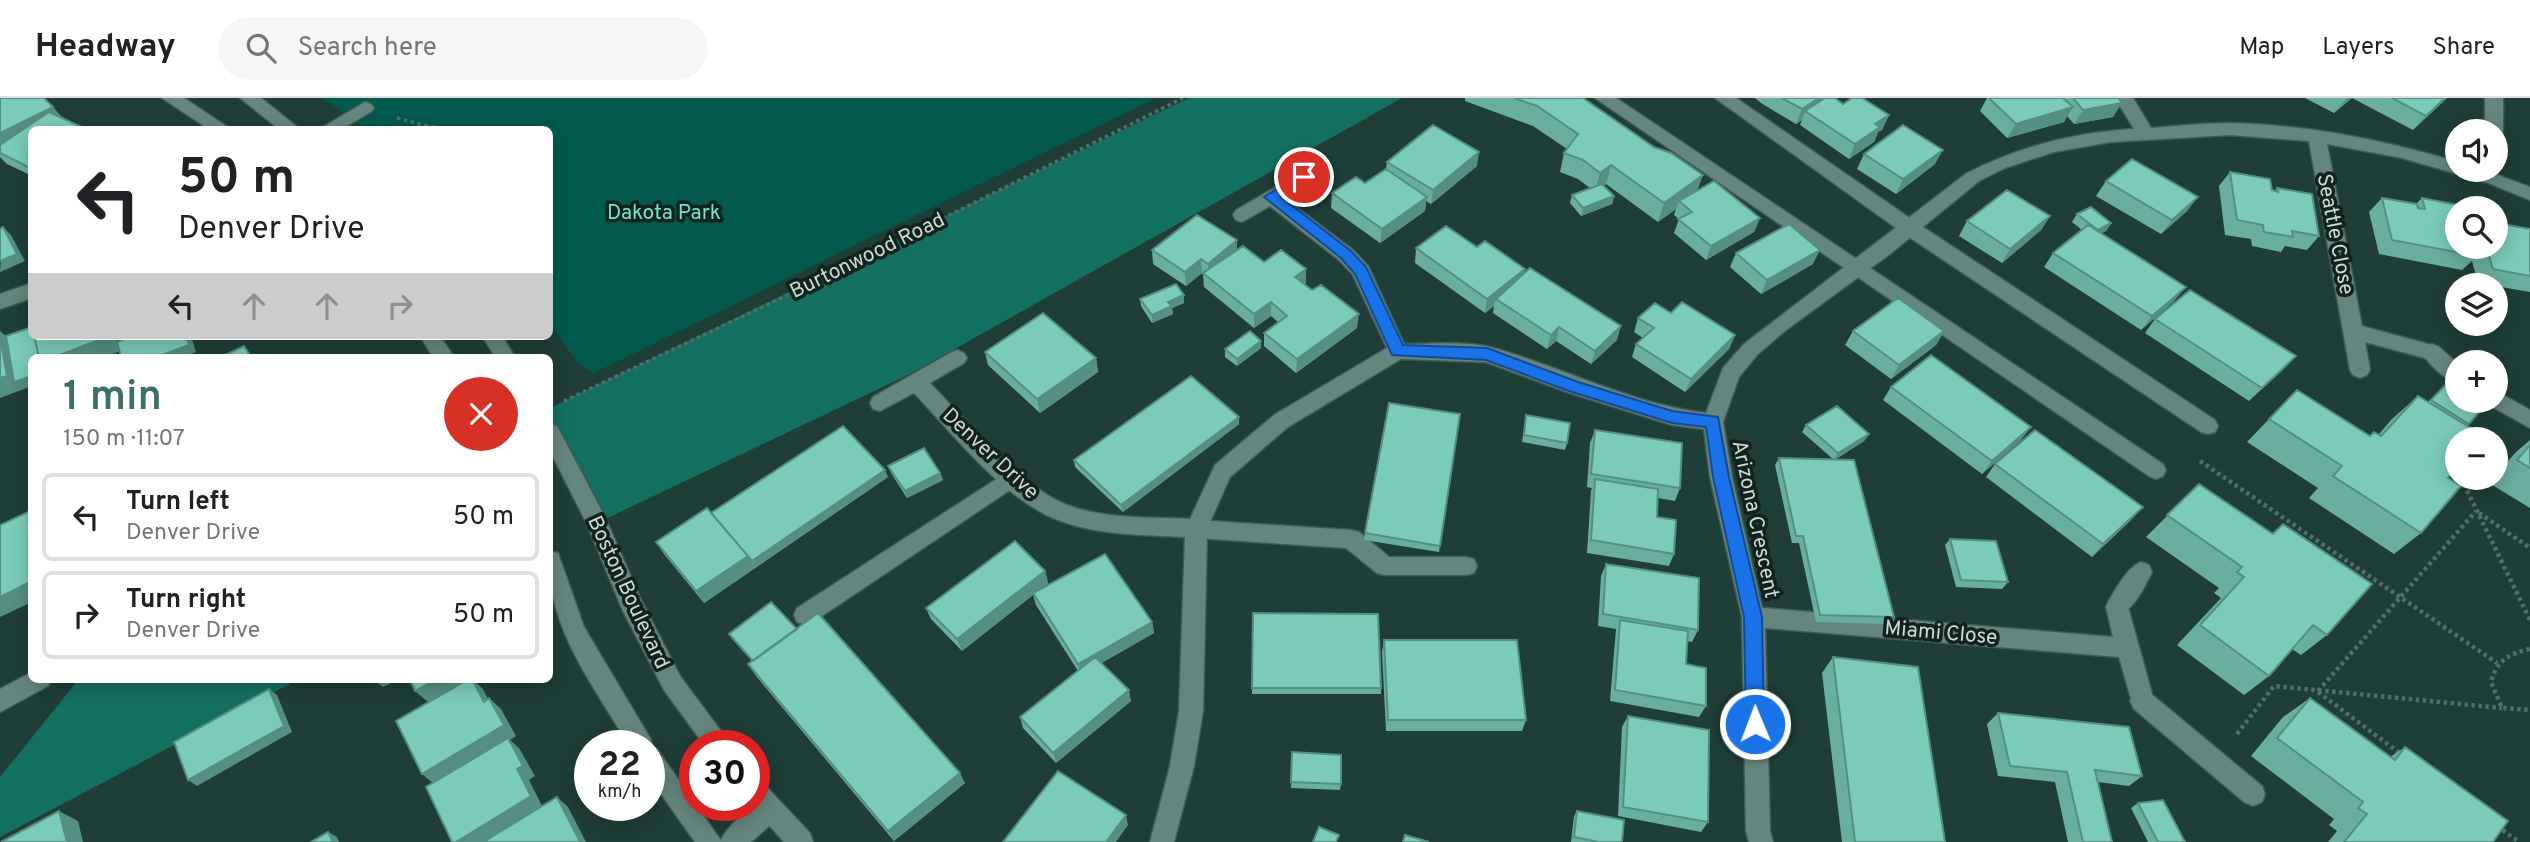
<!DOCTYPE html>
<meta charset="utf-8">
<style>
:root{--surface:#fff;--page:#f6f6f6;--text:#202124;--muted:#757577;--line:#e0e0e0;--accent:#3c6f67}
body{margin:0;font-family:Overpass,sans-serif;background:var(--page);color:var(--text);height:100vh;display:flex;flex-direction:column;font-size:26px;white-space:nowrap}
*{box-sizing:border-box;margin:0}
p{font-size:23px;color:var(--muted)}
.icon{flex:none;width:38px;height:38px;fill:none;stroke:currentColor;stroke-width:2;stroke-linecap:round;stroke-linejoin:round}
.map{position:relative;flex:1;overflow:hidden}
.panel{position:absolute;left:28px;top:256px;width:525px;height:329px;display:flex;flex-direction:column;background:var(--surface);border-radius:10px;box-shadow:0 4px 18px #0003}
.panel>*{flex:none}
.guide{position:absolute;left:28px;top:28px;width:525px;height:214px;border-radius:10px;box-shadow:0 4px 18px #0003;background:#fff;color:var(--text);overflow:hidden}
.fabs{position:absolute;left:2445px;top:21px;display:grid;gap:14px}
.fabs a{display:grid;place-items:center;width:63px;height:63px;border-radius:50%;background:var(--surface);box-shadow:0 4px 18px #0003;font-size:35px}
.speed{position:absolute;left:574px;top:632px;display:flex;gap:14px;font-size:35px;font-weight:700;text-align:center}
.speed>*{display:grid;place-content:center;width:91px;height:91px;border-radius:50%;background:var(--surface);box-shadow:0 4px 18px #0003;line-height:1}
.speed small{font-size:18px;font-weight:400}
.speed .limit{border:10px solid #d22;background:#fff;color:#111}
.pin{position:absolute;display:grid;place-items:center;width:60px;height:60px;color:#fff;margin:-30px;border:4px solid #fff;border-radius:50%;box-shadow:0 2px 7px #0007}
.me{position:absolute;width:77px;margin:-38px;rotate:359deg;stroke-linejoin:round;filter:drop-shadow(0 0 5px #0008)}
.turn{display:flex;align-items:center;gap:24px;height:147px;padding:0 35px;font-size:32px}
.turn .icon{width:91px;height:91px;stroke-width:2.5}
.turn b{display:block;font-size:49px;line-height:60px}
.lanes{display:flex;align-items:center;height:66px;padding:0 35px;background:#0003;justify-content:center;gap:35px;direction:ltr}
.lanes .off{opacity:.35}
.round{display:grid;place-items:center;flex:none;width:74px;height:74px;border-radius:37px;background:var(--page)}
.summary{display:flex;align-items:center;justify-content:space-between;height:119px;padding:0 35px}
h1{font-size:42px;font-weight:600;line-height:52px;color:var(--accent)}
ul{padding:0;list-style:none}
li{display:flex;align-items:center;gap:21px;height:88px;margin:0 14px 10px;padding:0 21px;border:4px solid var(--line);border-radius:10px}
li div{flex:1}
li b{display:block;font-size:26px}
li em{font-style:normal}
header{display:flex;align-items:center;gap:42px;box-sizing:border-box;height:98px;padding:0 35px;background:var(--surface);border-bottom:2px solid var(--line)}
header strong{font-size:33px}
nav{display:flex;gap:38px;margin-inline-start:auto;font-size:24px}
.search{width:490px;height:63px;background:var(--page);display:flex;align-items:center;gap:18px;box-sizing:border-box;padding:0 24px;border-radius:38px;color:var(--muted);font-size:26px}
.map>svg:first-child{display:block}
.green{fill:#02594d}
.forest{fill:#136f60}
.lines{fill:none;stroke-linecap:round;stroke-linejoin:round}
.service-casing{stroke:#3f5b56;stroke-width:3}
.minor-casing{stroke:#3f5b56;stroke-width:3}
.tertiary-casing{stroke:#3f5b56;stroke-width:3}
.path-far1{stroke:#536e67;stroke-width:3.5;stroke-dasharray:3.5 3.5;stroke-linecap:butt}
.path{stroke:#536e67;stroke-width:4.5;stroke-dasharray:3.5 3.5;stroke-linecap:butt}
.service{fill:#65867e;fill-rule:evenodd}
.minor{fill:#65867e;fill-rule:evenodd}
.tertiary{fill:#65867e;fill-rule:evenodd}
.wall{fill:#69afa0}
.shaded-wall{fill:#558e82}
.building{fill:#7acbba;stroke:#558e82;stroke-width:2}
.route{fill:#1a73e8;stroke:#114b97;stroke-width:2}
.labels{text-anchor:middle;stroke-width:7;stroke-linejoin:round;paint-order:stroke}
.park-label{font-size:21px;fill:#70e7d0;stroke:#14221e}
.street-label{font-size:21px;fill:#cadbd6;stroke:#14221e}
</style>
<header>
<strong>Headway</strong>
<div class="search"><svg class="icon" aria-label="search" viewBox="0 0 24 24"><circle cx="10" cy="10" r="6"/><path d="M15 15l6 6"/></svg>Search here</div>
<nav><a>Map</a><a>Layers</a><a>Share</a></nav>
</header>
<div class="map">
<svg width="2530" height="744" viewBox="0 0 2530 744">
<rect width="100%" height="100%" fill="#1f3e37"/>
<path class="green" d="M323,0h833l-562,275 -16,-10 -28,-39v-194l-184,-1z"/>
<path class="forest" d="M1189,0h213l-492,276 -313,149 -47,-91v-24z
M79,581h220l-299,158v-60z"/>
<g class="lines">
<g class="service-casing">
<path id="service" d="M1595,0h21l547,366 3,6 -3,6 -7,3 -7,-3z
M1715,0h21l181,125 298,197 3,6 -3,6 -7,2 -7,-2 -298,-199z
M365,4l6,2 3,4 -3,4 -31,18h-22z
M2432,246l7,3 18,16v20c-13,-4 -29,-19 -35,-31l3,-5z
M2496,293l34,19v18l-41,-23 -2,-4h9z
M1012,371l7,3 4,6 -4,6 -206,138 -8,3 -8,-3 -3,-7 3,-7z
M1196,422l155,10 8,2 30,25h77l8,2 3,7 -3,7 -8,2h-81l-8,-2 -31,-25 -150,-10 -8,-3 -3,-6 3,-6z
M2141,464l8,3 3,7c-8,16 -23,49 -43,42l-3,-7c7,-14 20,-39 35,-45z
M2142,592l8,3 112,93 3,8 -3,8 -9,4 -9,-4 -110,-93 -4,-8 4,-8z"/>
</g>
<g class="minor-casing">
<path id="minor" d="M2115,0h18l18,30c26,-2 53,-5 80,-5 77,2 153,17 226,39v8h27l46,17v13l-42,-17 -86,-25 -75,-14 35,182 77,21 3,5 -3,5 -7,3 -67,-18 5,28 -3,5 -7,3 -7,-3 -3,-5 -41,-229 -79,-6 -119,7 -57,10 -49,16 -26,13 -89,73 -104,76 -28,24 -19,23 -16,45 9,55 30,131 351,29 -7,-30 3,-7 8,-3 8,3 3,7 26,94 -4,8 -8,3 -8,-3 -15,-52 -354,-29 5,203 3,11h-24l-3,-11 -4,-214 -32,-140 -6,-48 -32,-4 -105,-33 -81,-30 -85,-3 -113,68 -58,50 -23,52 -4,182 -9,55 -20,76h-24l20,-76 9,-55 6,-174c-42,-2 -88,-2 -127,-17 -55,-21 -104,-85 -144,-127l-34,18 -7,-2 -3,-6 3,-6 77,-44 7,-3 7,3 3,5 -3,5 -34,20c36,37 89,103 137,122 37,14 83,12 123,14l25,-54 59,-50 113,-67 -34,-73 -14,-15 -69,-54 -28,16 -6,-2 -3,-5 3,-5 68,-39 6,2 3,4 -3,4 -26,17 69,52 15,16 36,78c26,0 63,-3 86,3 73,20 140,57 216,66l17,-45 21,-24 223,-171c52,-26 108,-41 167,-44z
M2485,0h18v33l-3,4 -4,1v-5h-11z
M32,185v15l-32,11v-15z
M32,574v7h20l-4,7 -48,26v-23z
M769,700l9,4 3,8 -3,8 -27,24h-31c7,-17 32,-37 49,-44z"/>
</g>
<g class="tertiary-casing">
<path id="tertiary" d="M162,0h22l48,32h-22z
M240,0h21l40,32h-21z
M420,238h20l14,21h-21z
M482,238h20l13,21h-20z
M550,326l7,2 48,91 36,83 39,76 52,70h-27l-41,-56 -41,-79 -36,-87 -37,-73z
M550,453l8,2 26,74 66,111 3,9 4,2 65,93h-27l-46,-65v-31h-20c-35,-61 -86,-123 -79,-195z
M754,681l9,4 47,50 3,9h-29l-33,-37h3z"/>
</g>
<path class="path-far1" d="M397,20l47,12
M564,303l270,-128 349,-175"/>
<path class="path" d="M2200,363l297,202
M2461,380l69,142
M2479,415l51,35
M2530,551c-20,4 -34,12 -39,33l11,26 28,2
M2318,593l158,-180
M2318,594l83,62
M2237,636l37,-48 228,22
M2497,728l22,16"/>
<use href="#service" class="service"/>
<use href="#minor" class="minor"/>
<use href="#tertiary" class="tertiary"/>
</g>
<path class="wall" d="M0,0l62,19 -30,13v46l-25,-12 -7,-7z
M1465,0h118l71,49 49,28 -6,15 63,28 -6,14 -48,28 -32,-27 5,-14 -5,-4 2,-6 -18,13 -52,-38 -2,2 10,10 -2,8 -31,12 -11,-13 2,-8 18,-7 -12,-9 -18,-7 4,-19 3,-4 -34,-23 -68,-25z
M1755,0h80l8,6 46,11 -7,15 -4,2 -4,10 -25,17 -49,-34 2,-5 -6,4 -35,-21z
M1987,0h131l-5,19 -39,7 -7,-8 -3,6 -57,16 -27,-27z
M2305,0h142l-34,32 -61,-32 -18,15z
M1864,56l71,10 -39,30 -39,-25z
M1387,64l90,4 -46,38 -5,-3 -1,10 -45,32 -49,-35 1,-15 33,-10 21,-14z
M2230,74l42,18 3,1 2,-3 42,48 -12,14 -22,-4 -4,6 -29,-6 -1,-7 -26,-4 -6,-49z
M2106,83l81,30 -26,23 -65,-38z
M2382,100l34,6 6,-6 35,49h39l2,-19 4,-4 28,5v63l-52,-9 -6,-22 -10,9 -83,-16 -10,-42z
M2077,116l34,9 -5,8 -5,2 73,68 -33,29 -97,-63 9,-14 29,-23 -10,-8z
M2050,118l-9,14 -39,33 -43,-27 8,-15z
M1237,142v10l69,33 -2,1 53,44 -61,45 -32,-27v-13l14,-11 -7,-6 -17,12 -50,-41 -1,-13 -1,-1 -16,13 -33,-22 -1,-14z
M1477,149l48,22 -1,5 93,66 -26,24 -35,-23 -9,8 -54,-36 1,-7 -9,7 -70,-50 1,-15z
M1736,155l77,11 -52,30 -31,-27z
M1140,201l44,4 -12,5 1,6 -21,9 -11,-17z
M1671,215l64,22 -6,14 -44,43 -53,-35 4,-13 7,-6 -9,-6 4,-14z
M2155,221l141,37 -47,45 -104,-68z
M1853,233h91l-8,14 -45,34 -46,-34z
M1261,250l-24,18 -12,-9v-8z
M985,254l111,6 2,14 -58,41 -52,-48z
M2448,284l21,42 -2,2 -19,52 -27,55 -27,21 -85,-56 9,-10 -71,-46 50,-52 73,46 9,-2 13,-15 26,-23 10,6z
M1891,289l130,53 -39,34 -99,-74z
M1460,316l-21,138 -75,-12 1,-7z
M1526,317l41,28 -2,7 -43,-8z
M1239,319v7l-116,88 -48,-45 -1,-7z
M1806,327l63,9 -5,7 -28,18 58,158 -5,7 -73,-2 -17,-79h-7l-17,-78 4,-7 54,1 -31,-27z
M1595,332l85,58 -5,13 -17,-3 -1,19 17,37 -5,12 -82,-13 4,-62 1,-3 -5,-1 3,-44z
M2530,342v68l-41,-25 4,-5h3v-3l19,-22z
M1995,366l136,56 -39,37 -106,-80z
M888,368l52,7 3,7 -36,18 -16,-25z
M888,379l-184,126 -40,-49 -8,-12 55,-29z
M2199,386l73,49 11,-9 44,111 -26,20 -9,-6 -23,27 -25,19 -67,-50 44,-47 -7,-5 5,-5 -73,-51z
M1950,441l58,43 -6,7 -46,-2 -11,-42z
M1606,466l92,66 -6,12 -5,-1 -1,23 20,42 -7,11 -89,-16 6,-72 -18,-3 3,-50z
M1045,473l3,12 -4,4 108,35 2,11 -53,30 30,38 -75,62 -33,-35 -3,-11 58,-46 -42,-66 -3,-10 -71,56 -31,-32 -5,-11z
M1253,515l128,75v6h-129z
M797,531l168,154 -71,58 -138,-165 -8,-12 4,-3 -19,-21 -4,-6z
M1384,542l142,80 -4,11h-136l-4,-79z
M1833,559l112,185h-103l-20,-169z
M2310,600l80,59 15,-10 88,95h-165l9,-11 -8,-6 5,-6 -83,-63 32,-39z
M1998,615l144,63 -13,10 -31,-4 14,60h-44l-13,-60 -57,-6 -11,-52z
M1628,618l80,106 -7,10 -83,-16 4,-89z
M1292,654l49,32 -1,6 -49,-2z
M2138,705l47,39h-37l-17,-34z
M1577,713l45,31h-51l3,-26z"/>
<path class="shaded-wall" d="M1818,0h8l-21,13 -3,9 -6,4 6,-15z
M2347,0h5l-18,15z
M2445,0h2l-34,32 13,-14z
M2122,5l-9,14 -39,7 9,-14z
M53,9l13,15 -66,31v-20z
M2073,9l-9,15 -57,16 9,-14z
M1889,17l-7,15 -4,2 -4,10 -25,17 6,-15 20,-20z
M1943,52l-8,14 -39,30 7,-15z
M1479,54l-2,14 -46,38 2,-14z
M1611,67l-5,19 -11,8 5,-19z
M1703,77l-7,19 -17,7 -3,8 -18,13 6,-19z
M1614,98l-2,8 -31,12 2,-8z
M1427,99l-2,14 -45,32 2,-14z
M2198,99l-11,14 -26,23 11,-14z
M2050,118l-9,14 -39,33 8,-14z
M1760,120l-6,14 -48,28 5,-14z
M2111,125l-5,8 -14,7 6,-8z
M3,129l8,8 14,26 -25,11z
M1237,142v15l-28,23 -1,-14z
M1820,152l-7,14 -52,30 6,-14z
M1201,161l1,14 -16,13 -1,-14z
M1306,171v14l-11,8v-14z
M1525,171l-3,14 -26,16 -2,7 -9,7 2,-14z
M2186,189l-12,14 -33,29 11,-14z
M1184,197v8l-12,5 1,6 -21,9v-8l16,-13z
M1271,204v14l-17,12v-14z
M1359,216l-2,14 -61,45 1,-14z
M1621,228l-4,14 -26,24 4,-13z
M1559,229l-3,14 -9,8 4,-14z
M0,233l15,13 17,32v10l-32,12z
M1944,233l-8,14 -45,34 8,-14z
M1735,237l-6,14 -44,43 6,-13z
M106,238h11l4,15 -16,6h-50z
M186,238h5l5,16 -13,5h-26z
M1261,243v7l-24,18v-7z
M2296,258l-13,14 -34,31 13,-13z
M1096,260l2,14 -58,41 -3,-14z
M1239,319v7l-116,88 -2,-7z
M2031,329l-10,13 -39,34 10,-13z
M1869,336l-5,7 -30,19 4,-7z
M885,372l3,7 -133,91 -3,-7z
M940,375l3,7 -36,18 -2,-7z
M2143,409l-12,13 -39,37 11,-13z
M748,458l7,12 -51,35 -8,-12z
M1045,473l3,12 -86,68 -5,-12z
M32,483v21l-32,15v-20z
M1152,524l2,11 -73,42 -3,-11z
M373,581h26l-16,8z
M437,581h33l-42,23 -13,-11z
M472,581l11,10 12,24 -11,-11z
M269,591l8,6 15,37 -95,54 -9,-6z
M1129,592l2,11 -75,62 -3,-10z
M489,600l12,11 15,27 -6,4 9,8 16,28 -6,4 13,26 -58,36h-28l61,-73 -82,16 -13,-11z
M960,675l5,10 -71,58 -6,-10z
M557,699l11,10 18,35h-6z
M59,713l19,10 5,21h-16z
M1126,717l2,10 -12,17h-10z
M328,734l9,5 2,5h-6z"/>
<path class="building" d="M0,0h44l9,9 -53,26z
M1514,0h69l71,49 17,6 32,22 -39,28 -53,-38 -11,8 -17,-13 -19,-7 14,-19 -41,-28z
M1782,0h37l-17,11z
M1825,0h10l8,6 9,-6h10l27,17 -14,9 5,3 -25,17 -50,-33z
M1989,0h74l10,9 -57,17z
M2073,0h45l4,5 -39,7z
M2392,0h53l-19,18z
M49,14l39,18h-56v39l-32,-16v-8z
M1433,27l46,27 -46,38 -46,-28z
M1903,27l40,25 -40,29 -39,-25z
M2132,61l66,38 -26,23 -66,-39z
M1386,71l41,28 -45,32 -50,-36 24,-16 9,6z
M2230,74l40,7 2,11 6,2 -1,-4 35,6 7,42 -27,-5 1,6 -29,-5 -1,-7 -26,-5z
M1714,83l46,37 -49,28 -33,-27 14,-7 -13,-11z
M1602,86l12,12 -31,12 -11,-13z
M2007,92l43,26 -40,33 -43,-28z
M2382,100l35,6 1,4 7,1 -3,-11 41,8 1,2h-7v39h17l3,9 -85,-16z
M2091,109l20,16 -13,7 -21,-16z
M1197,117l40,25 -29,24 -7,-5 -16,13 -33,-22z
M1789,126l31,26 -53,30 -31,-27z
M2502,126l28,5v47l-37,-7 -7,-22h10v-19l7,1z
M2088,127l98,62 -34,29 -99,-63z
M1446,128l31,21 8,-6 40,28 -38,30 -71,-51z
M3,129l14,27 -17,7v-32z
M1243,148l21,16 17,-12 25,19 -11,8 17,13 9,-5 38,29 -62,45 -33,-26 23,-17 -16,-14 -17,12 -51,-41z
M1530,170l91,58 -26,25 -36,-24 -8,8 -55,-36z
M1176,186l8,11 -16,7 4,4 -20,9 -12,-16z
M2190,192l106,66 -34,32 -107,-69z
M1898,200l46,33 -45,34 -46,-34z
M1682,204l53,33 -44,44 -55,-35 18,-16 -16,-10 17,-15 16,10z
M1043,215l53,45 -59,41 -52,-47z
M32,229v9h2l5,21h-7v19l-18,6 -8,-46z
M1250,233l11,10 -24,18 -12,-10z
M0,238l7,40 -7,2z
M34,238h72v1l-51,20h-16z
M132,238h54l3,9 -32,12h-36l-4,-15z
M244,248l7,11h-30z
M1931,257l100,72 -39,34 -101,-74z
M1191,278l48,41 -118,88 -47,-45z
M2448,284l9,5v14h23l6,3 -17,20 -38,-24z
M2297,292l73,46 4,-4 7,4 37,-40 66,40 -3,3h-24v28l-9,11 13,8 -40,47 -88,-57 9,-10 -73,-47z
M1389,305l71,11 -20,132 -75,-13z
M1837,308l32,28 -31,19 -32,-28z
M1526,317l44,8 -3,20 -43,-8z
M843,328l42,44 -133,91 -4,-5 -37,-43z
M1595,332l87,13 -2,45 -89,-14z
M2035,332l108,77 -40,37 -108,-80z
M2530,347v23l-13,-8z
M924,350l16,25 -35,18 -17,-25z
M1779,360l75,2 40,157 -74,-2 -17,-79h-7z
M1595,381l63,10 -1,28 19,3 -2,34 -83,-14z
M2199,386l74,50 10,-10 89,60 -45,51 -14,-10 -44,51 -69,-51 44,-48 -7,-5 5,-5 -75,-52z
M707,410l41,48 -52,35 -40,-49z
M32,412v71l-32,16v-72z
M1950,441l46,2 12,41 -47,-2z
M1015,443l30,30 -88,68 -31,-31z
M1105,456l47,68 -74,42 -45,-71z
M1606,466l93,14 -1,52 -95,-16z
M771,504l26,27 -44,32 -24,-27z
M818,515l142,160 -72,58 -140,-167z
M1253,515l125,1 3,74h-129z
M1620,522l68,11 -2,33 20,4v38l-91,-16z
M1384,542h133l9,80h-138z
M1095,559l34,33 -76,63 -33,-36z
M1833,559l85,10 27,175h-90z
M410,581h27l-22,12z
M469,581h3l12,23 5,-4 15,27 -82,49 -26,-53z
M269,591l15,37 -96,54 -14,-38z
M2310,600l85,62 10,-13 103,74 -15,21h-149l23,-28 -9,-6 5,-6 -86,-64z
M1998,615l131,14 13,49 -47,-6 17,72h-29l-16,-70 -57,-6z
M1628,618l81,14 -1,92 -85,-15z
M508,640l15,28 -6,3 14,27 -75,46h-4l-26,-55z
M1292,654l49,3v29l-50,-2z
M1058,673l68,44 -20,27h-103z
M557,699l23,45h-97z
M2163,702l22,42h-27l-20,-39z
M59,713l8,31h-66z
M1577,713l47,9 -2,22h-23l-25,-5z
M1319,729l20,8 -3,7h-23z
M328,734l5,10h-22z
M1405,737l24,7h-26z"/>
<path class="route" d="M1304,74l7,5 -2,3 -28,17 70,54 15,16 37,78 84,3 91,34 94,29 46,6 11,60 33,140 2,107 -2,6 -7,2 -6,-2 -3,-6 -2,-107 -31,-140 -7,-50 -34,-4 -103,-32 -83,-31 -94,-5 -37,-81 -14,-16 -77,-61z"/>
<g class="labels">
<g class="park-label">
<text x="664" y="121">Dakota Park</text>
</g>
<g class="street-label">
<text transform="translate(2336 136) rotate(79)" y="7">Seattle Close</text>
<text transform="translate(867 157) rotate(-26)" y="7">Burtonwood Road</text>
<text transform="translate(991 355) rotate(43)" y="7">Denver Drive</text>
<text transform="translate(1756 421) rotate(78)" y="7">Arizona Crescent</text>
<text transform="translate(629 494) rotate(65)" y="7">Boston Boulevard</text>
<text transform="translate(1941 534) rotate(5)" y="7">Miami Close</text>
</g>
</g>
</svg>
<div class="fabs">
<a><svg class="icon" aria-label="sound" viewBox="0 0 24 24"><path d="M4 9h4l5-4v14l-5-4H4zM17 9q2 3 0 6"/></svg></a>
<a><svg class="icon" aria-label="search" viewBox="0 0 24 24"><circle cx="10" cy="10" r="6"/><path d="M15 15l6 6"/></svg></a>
<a><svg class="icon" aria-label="layers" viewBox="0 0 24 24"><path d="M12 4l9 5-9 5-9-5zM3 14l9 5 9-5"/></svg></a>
<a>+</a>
<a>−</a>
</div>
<div class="speed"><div>22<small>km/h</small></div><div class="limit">30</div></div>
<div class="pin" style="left:1304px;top:79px;background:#d93025"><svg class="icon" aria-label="arrive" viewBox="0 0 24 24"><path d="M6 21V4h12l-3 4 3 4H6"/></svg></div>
<svg class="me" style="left:1755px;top:626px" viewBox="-20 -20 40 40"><circle r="17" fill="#1a73e8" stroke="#fff" stroke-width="3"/><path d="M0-11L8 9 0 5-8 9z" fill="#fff"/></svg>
<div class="guide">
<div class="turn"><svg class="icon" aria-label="left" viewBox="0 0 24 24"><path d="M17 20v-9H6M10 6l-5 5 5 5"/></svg><div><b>50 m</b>Denver Drive</div></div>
<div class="lanes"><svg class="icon" aria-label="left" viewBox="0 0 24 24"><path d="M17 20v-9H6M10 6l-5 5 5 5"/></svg><svg class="icon off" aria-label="ahead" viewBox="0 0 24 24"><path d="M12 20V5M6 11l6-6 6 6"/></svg><svg class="icon off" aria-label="ahead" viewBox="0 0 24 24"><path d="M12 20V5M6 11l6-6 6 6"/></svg><svg class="icon off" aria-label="right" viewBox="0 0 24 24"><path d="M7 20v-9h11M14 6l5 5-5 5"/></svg></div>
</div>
<section class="panel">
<div class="summary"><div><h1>1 min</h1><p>150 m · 11:07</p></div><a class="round" style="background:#d93025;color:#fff"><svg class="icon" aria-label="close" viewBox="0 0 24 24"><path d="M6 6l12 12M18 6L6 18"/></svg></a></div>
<ul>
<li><svg class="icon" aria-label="left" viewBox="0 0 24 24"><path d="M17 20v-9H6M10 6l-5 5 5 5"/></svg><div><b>Turn left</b><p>Denver Drive</p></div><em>50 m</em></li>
<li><svg class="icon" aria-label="right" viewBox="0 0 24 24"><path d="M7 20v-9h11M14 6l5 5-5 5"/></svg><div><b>Turn right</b><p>Denver Drive</p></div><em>50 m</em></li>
</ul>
</section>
</div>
